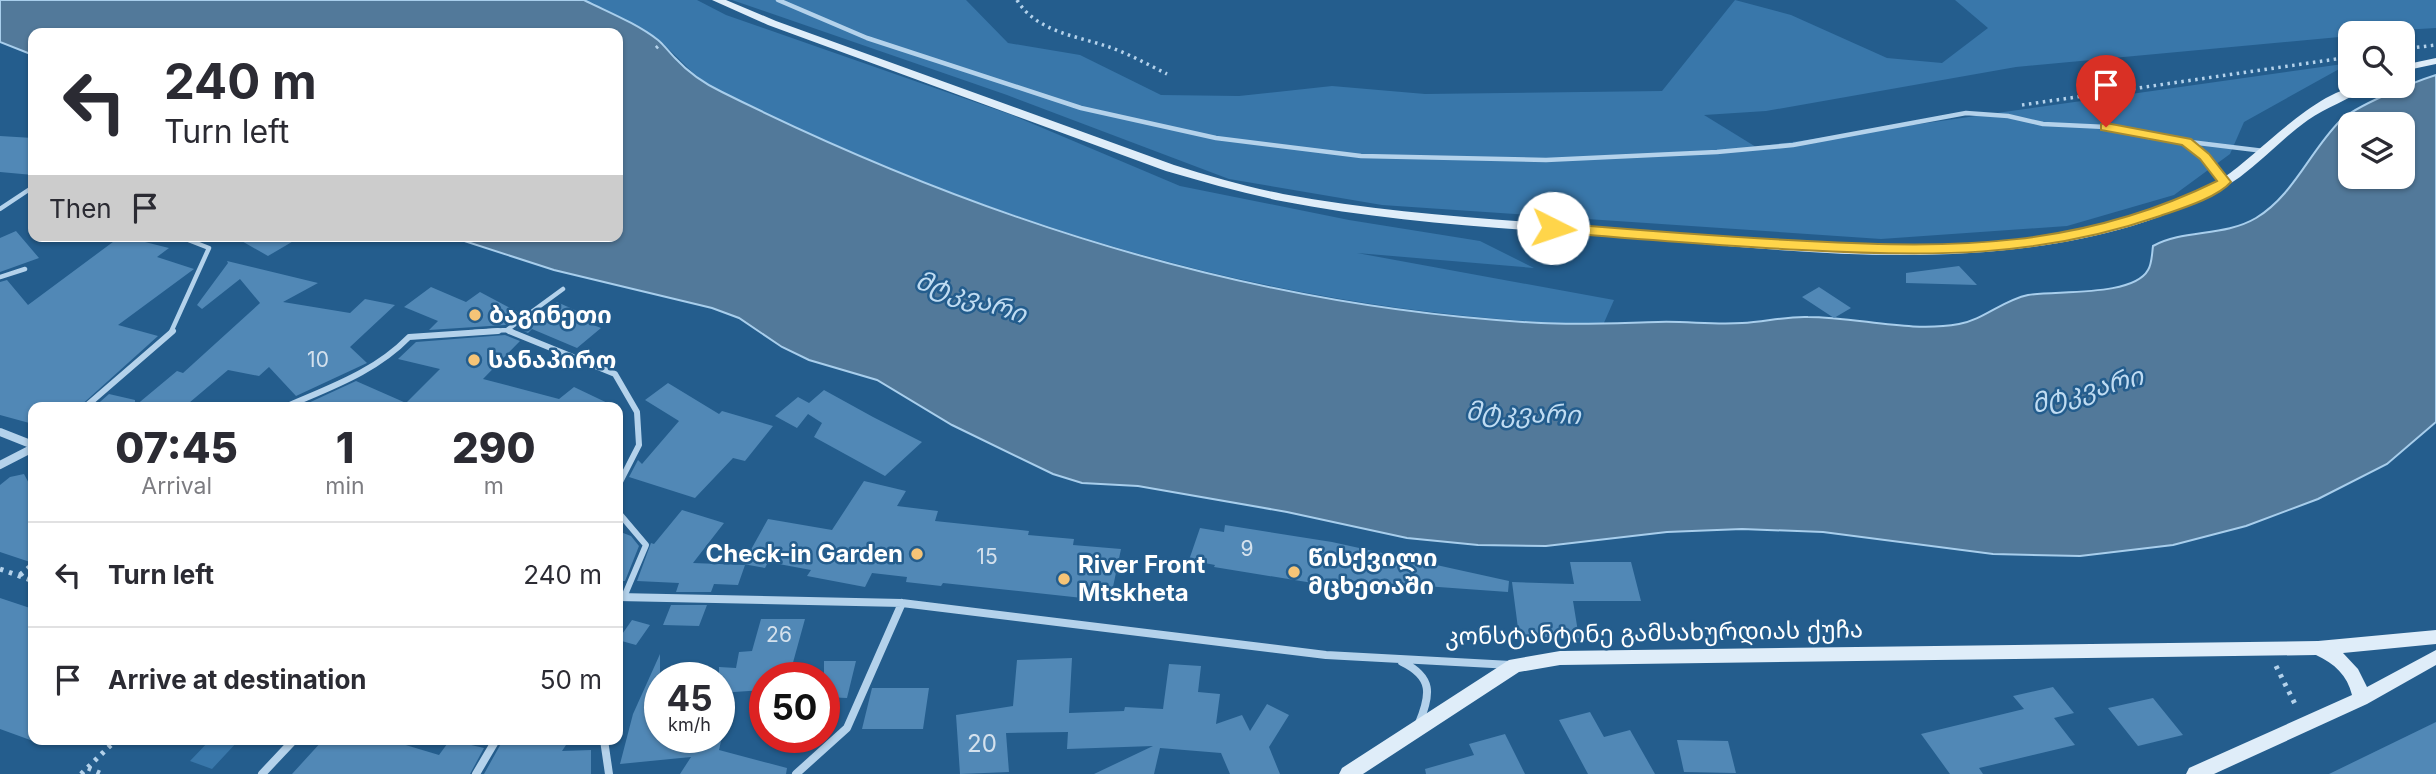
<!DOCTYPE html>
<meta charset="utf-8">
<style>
:root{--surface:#fff;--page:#f2f2f3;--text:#2b2b33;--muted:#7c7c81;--line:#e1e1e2}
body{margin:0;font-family:Inter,"Noto Sans Georgian",sans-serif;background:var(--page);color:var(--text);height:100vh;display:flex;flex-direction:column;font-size:26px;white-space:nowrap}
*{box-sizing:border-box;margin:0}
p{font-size:23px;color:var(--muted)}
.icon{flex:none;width:38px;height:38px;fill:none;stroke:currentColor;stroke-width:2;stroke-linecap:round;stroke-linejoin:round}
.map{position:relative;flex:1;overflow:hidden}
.sheet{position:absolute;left:28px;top:402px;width:595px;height:343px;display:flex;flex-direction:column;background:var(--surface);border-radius:14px;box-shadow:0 2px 5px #0004}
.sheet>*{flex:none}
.guide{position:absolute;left:28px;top:28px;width:595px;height:214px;border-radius:14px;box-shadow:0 2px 5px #0004;background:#fff;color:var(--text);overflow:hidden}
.tools{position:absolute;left:2338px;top:21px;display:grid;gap:14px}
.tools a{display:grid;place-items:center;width:77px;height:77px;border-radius:14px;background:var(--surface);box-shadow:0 2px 5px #0004;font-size:35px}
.speed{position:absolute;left:644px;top:662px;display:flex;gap:14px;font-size:35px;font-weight:700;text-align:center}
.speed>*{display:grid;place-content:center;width:91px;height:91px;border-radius:50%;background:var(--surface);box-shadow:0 2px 5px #0004;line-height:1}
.speed small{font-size:18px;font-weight:400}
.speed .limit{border:10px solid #d22;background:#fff;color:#111}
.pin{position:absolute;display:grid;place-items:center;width:60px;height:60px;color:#fff;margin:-72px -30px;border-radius:50% 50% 50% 0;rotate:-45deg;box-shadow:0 0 7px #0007}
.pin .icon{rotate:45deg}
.me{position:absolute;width:77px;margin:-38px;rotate:94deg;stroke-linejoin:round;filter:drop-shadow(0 0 5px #0008)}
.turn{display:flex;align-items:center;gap:24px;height:147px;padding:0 21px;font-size:32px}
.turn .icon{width:91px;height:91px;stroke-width:2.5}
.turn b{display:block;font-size:49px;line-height:60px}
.then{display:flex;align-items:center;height:66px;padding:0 21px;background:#0003;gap:14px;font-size:26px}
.eta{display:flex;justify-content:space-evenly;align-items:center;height:119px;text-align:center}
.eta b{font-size:42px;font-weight:800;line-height:49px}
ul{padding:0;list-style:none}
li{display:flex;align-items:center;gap:21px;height:105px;padding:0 21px;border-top:2px solid var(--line)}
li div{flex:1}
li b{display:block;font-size:26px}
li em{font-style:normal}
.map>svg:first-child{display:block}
.green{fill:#3977aa}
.water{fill:#52799a;stroke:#a8ceec;stroke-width:2;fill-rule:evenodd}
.building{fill:#5188b6}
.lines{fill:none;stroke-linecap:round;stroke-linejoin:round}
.path-far1{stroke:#b4d2eb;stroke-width:3.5;stroke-dasharray:2.5 4.5;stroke-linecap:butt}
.path{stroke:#b4d2eb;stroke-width:5;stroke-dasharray:3.5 6;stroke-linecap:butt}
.lane-far1{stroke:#b4d2eb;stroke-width:4.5}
.lane{stroke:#b4d2eb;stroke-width:6}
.street{stroke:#b4d2eb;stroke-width:8}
.secondary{fill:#dfedf9;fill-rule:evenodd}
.route{fill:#ffd54a;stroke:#a68a30;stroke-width:2}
.poi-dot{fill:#f5c477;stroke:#245d8d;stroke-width:2.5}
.labels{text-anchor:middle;stroke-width:5;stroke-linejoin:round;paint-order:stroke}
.number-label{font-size:21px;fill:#d4e1ed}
.poi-label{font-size:24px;font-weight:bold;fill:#fff;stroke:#245d8d;text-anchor:start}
.street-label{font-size:24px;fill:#fff;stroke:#245d8d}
.near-number-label{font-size:24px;fill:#d4e1ed}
.water-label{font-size:26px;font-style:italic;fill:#c0dcf2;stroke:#245d8d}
</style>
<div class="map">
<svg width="2436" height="774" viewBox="0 0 2436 774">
<rect width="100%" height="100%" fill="#245d8d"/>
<path class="green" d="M584,0h113l29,15 286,100 168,71 169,34 131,21 54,27 -177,-15 257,47 -11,25c-256,-8 -499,-66 -735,-166 -50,-22 -101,-43 -149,-68 -27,-15 -37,-31 -58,-49 -22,-18 -52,-29 -77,-42z
M732,0h234l42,43 72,12 81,40 78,1 93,-10 93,8 237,-3 73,-91 56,15 96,43 55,5 46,-35 -33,-28h481v28l-86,5v3l-334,31 -250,44 -62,4 52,32 594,-84 -106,59 -14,32 -56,41 -107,31 -186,13 -499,-34 -153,-26 -222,-84z
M210,740h29l-27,29 -22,-8z"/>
<path class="water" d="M0,0h584c24,12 52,23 74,40 6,5 11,12 17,18 13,14 30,26 47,34 255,127 533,216 819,231 39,2 77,0 117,-1 28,-1 56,3 84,1 22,-1 45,-7 66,-6 50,0 101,16 151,7 24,-4 44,-24 69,-29 28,-5 105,2 120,-25 4,-6 4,-17 5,-24 31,-17 71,-9 103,-28 37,-22 54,-67 84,-97 15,-15 74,-39 96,-46v347l-49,42 -69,35 -72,27 -73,19 -93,11 -87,-2 -170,-22 -81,-3 -75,3 -121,14 -68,-1 -71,-7 -120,-26 -149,-26 -56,-3 -29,-9 -101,-49 -75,-45 -68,-20 -27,-13 -43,-29 -27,-10 -158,-38 -105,-34h169v-203h-585v22l-33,-13zM2350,124h53v53h-53z"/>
<path class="building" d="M0,136l33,2v37l-33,-3z
M16,231l23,27 -39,14v-34z
M121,236l48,12 -12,9 37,12 -76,56 40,11 -80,72h-45v16l-33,-9v-133l7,-2 21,25z
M233,236h69l-34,20z
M227,261l91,22 -35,19 67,11 15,-14 30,6 -45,42 17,16 -71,33 -27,-29 -10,9 -31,-6 -45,38h-90l16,-14 26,6v6l42,-35 6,2 77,-70 -20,-24 -38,30 -5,-4 31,-42z
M1959,266l18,19 -71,-2v-10z
M431,287l35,15 14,-10 41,22 -16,11 -76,5 9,-9 -34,-14z
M1819,287l32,21 -17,10 -32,-21z
M557,302l20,9 -7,5 31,12 -24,20 -45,-19 -4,4 -11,-5 14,-9 3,1z
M505,335l15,6 -37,38 76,20 15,-12 44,21h-312l-2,-3 52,-24 50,22 34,-34 -42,-10 18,-17z
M668,383l51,31 3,-3 51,15 -28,35 -12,-3 -38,40 -66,-21 9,-17 4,4 37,-43 -34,-21z
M824,390l49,27 49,25 -37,34 -71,-39 8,-14 -14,-9 -11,14 -22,-12 23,-19 11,6z
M24,474l9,17v72l-33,-11v-67l10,-8z
M864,481l42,10 -9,15 41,5 -3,10 94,10 -1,4 46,4 -1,6 48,4 -11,52 -167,-18 -2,3 -35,-4 1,-5 -35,-4 -7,14 -58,-11 4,-6 -43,-8 -3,6 -22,-4 25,-45 64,11z
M682,510l42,13 -31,40 52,2 -7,20 -24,-1 -3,8h-35l3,-9 -42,-2 14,-38 3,1z
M1225,525l107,17 177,39 -1,11 -181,-13 -2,6 -111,-18 1,-2 -26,-5 11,-32 24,4z
M618,531l13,5 8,10 -14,35h-7z
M1570,562h61l10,39h-68l6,37 -60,-2 -7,-54 62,2z
M0,598l33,11v132l-33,-12z
M671,605h36l-8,21 -36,-1z
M761,619h44l-16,58h-24l-1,13 -45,3v-26l17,1 3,-16 13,-1z
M632,620l18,5 -14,20 -18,-5z
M660,654v83h62l-3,13 68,18 -1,6h-106l11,-17 -71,7 13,-50z
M1072,658l-3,55 55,-2 1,-4 38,2 6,-45 32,2 -3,26 22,2 -4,30 26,-9 8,16 17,-27 22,11 -20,32 11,27h-50l-9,-21 -61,-5 -6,26h-60l59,-28 -86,3 1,-17 -62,1 3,39 -49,2 -4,-59 57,-9 4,-46z
M824,661h32l-9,37 -23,-1z
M2053,687l21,26 -20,5 21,27 -96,23 4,6h-33l-29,-40 103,-25 -11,-13z
M872,688h57l-6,41h-61z
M2153,698l30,37 -45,11 -30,-38z
M1590,712l14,25 26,-7 25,44h-67l-29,-54z
M2436,722v52h-107z
M1505,734l20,40h-99l-1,-5 49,-14 -5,-11z
M323,740h66l50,15 11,-15 34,8 -14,26h-178z
M503,740l24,4 2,-4h11l26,5 -4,6 29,-1v24h-107z
M1677,740l51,1 8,32 -52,-1z"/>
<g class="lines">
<path class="path-far1" d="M1017,0c20,33 62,36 95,48 19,7 37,17 55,26
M656,48l6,-5
M2403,49l33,-4
M2022,105l328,-48"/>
<path class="path" d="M0,569l33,12
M20,575l13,-11
M2276,666l21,42
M88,768l14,6
M81,774l35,-34"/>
<path class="lane-far1" d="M778,0l89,38 214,70 135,30 145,18 185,4 171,-8 76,-7 173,-32 42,3 35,8 63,3 43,10 115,14
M2186,141l39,41
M0,209l33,-22
M0,277l25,-8
M507,330l56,-41
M171,332l38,-84 -31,-12
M474,332l33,-2 6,2"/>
<path class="lane" d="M509,331l106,43 22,38 2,33 -21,41
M84,408l89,-77
M283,408c45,-20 91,-35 126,-71l89,-6
M618,512l28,33 -22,52"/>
<path class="street" d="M0,432l33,13
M0,465l33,-17
M618,597l284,6 424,52 185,10
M1402,662c31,15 29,32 17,61
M604,740l5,34
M262,774l32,-34
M476,774l20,-34
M796,774l51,-46 55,-125"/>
<path class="secondary" d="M712,0h14l50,21 398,144c36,11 72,22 109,29 112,21 227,26 341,35 165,14 333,35 496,-8 35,-10 72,-23 103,-43 39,-26 97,-94 144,-92 -17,14 -41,21 -59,34 -24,17 -44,39 -68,57 -32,23 -71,37 -108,49 -167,49 -343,24 -513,11 -113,-9 -226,-14 -338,-36 -39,-8 -77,-19 -115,-30l-398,-146z
M2436,58v6l-33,7v-6z
M2436,630v14l-93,9 15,16 9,18 69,-37v15l-69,39 -153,70h-28l3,-6 163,-73c-5,-20 -17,-31 -36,-40l-756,10 -41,7 -156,102h-24l3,-6 167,-108 51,-9 758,-10z"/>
</g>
<path class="route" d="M2106,123l85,16 18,15 22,28c-14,16 -51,27 -71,34 -121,42 -232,41 -358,34 -83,-4 -166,-11 -249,-18l-7,-4 7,-5c84,7 169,14 254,18 148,8 274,7 410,-60l-17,-22 -18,-14 -81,-15v-6z"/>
<g class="poi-dot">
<circle cx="475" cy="315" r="7"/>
<circle cx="474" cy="360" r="7"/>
<circle cx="917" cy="554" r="7"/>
<circle cx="1294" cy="572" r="7"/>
<circle cx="1064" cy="579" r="7"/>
</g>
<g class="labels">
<g class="number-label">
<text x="318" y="367">10</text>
<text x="1247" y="556">9</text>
<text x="987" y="564">15</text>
<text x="779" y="642">26</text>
</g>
<g class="poi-label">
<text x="489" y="323">ბაგინეთი</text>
<text x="488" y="368">სანაპირო</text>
<text x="903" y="562" text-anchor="end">Check-in Garden</text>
<text x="1308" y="566">წისქვილი<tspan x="1308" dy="28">მცხეთაში</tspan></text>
<text x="1078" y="573">River Front<tspan x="1078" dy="28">Mtskheta</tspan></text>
</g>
<g class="street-label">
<text transform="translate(1654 633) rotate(-1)" y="8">კონსტანტინე გამსახურდიას ქუჩა</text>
</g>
<g class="near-number-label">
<text x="982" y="752">20</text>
</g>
<g class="water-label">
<text transform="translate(971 297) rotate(18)" y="9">მტკვარი</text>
<text transform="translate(2087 390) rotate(-15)" y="9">მტკვარი</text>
<text transform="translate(1523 413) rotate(2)" y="9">მტკვარი</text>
</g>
</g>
</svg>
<div class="tools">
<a><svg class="icon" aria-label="search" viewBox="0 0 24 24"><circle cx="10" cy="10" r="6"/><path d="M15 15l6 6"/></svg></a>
<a><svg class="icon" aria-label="layers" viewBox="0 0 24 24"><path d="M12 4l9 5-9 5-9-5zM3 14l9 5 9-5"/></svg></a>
</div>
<div class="speed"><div>45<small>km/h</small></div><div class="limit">50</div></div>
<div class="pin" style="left:2106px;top:127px;background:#d93025"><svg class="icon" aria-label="arrive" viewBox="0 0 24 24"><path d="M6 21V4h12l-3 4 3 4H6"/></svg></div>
<svg class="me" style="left:1553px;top:228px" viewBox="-20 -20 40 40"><circle r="19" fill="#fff"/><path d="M0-13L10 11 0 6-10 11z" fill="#ffd54a"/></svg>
<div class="guide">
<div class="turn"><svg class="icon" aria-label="left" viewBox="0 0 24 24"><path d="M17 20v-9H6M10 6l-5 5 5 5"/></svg><div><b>240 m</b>Turn left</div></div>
<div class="then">Then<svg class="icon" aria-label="arrive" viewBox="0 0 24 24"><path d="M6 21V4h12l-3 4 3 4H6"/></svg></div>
</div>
<section class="sheet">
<div class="eta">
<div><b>07:45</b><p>Arrival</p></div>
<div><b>1</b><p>min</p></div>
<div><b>290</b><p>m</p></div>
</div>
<ul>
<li><svg class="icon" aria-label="left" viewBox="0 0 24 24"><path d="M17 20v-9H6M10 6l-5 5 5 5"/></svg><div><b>Turn left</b></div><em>240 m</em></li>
<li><svg class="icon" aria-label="arrive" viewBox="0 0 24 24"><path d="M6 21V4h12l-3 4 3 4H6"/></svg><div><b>Arrive at destination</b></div><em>50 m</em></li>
</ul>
</section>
</div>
